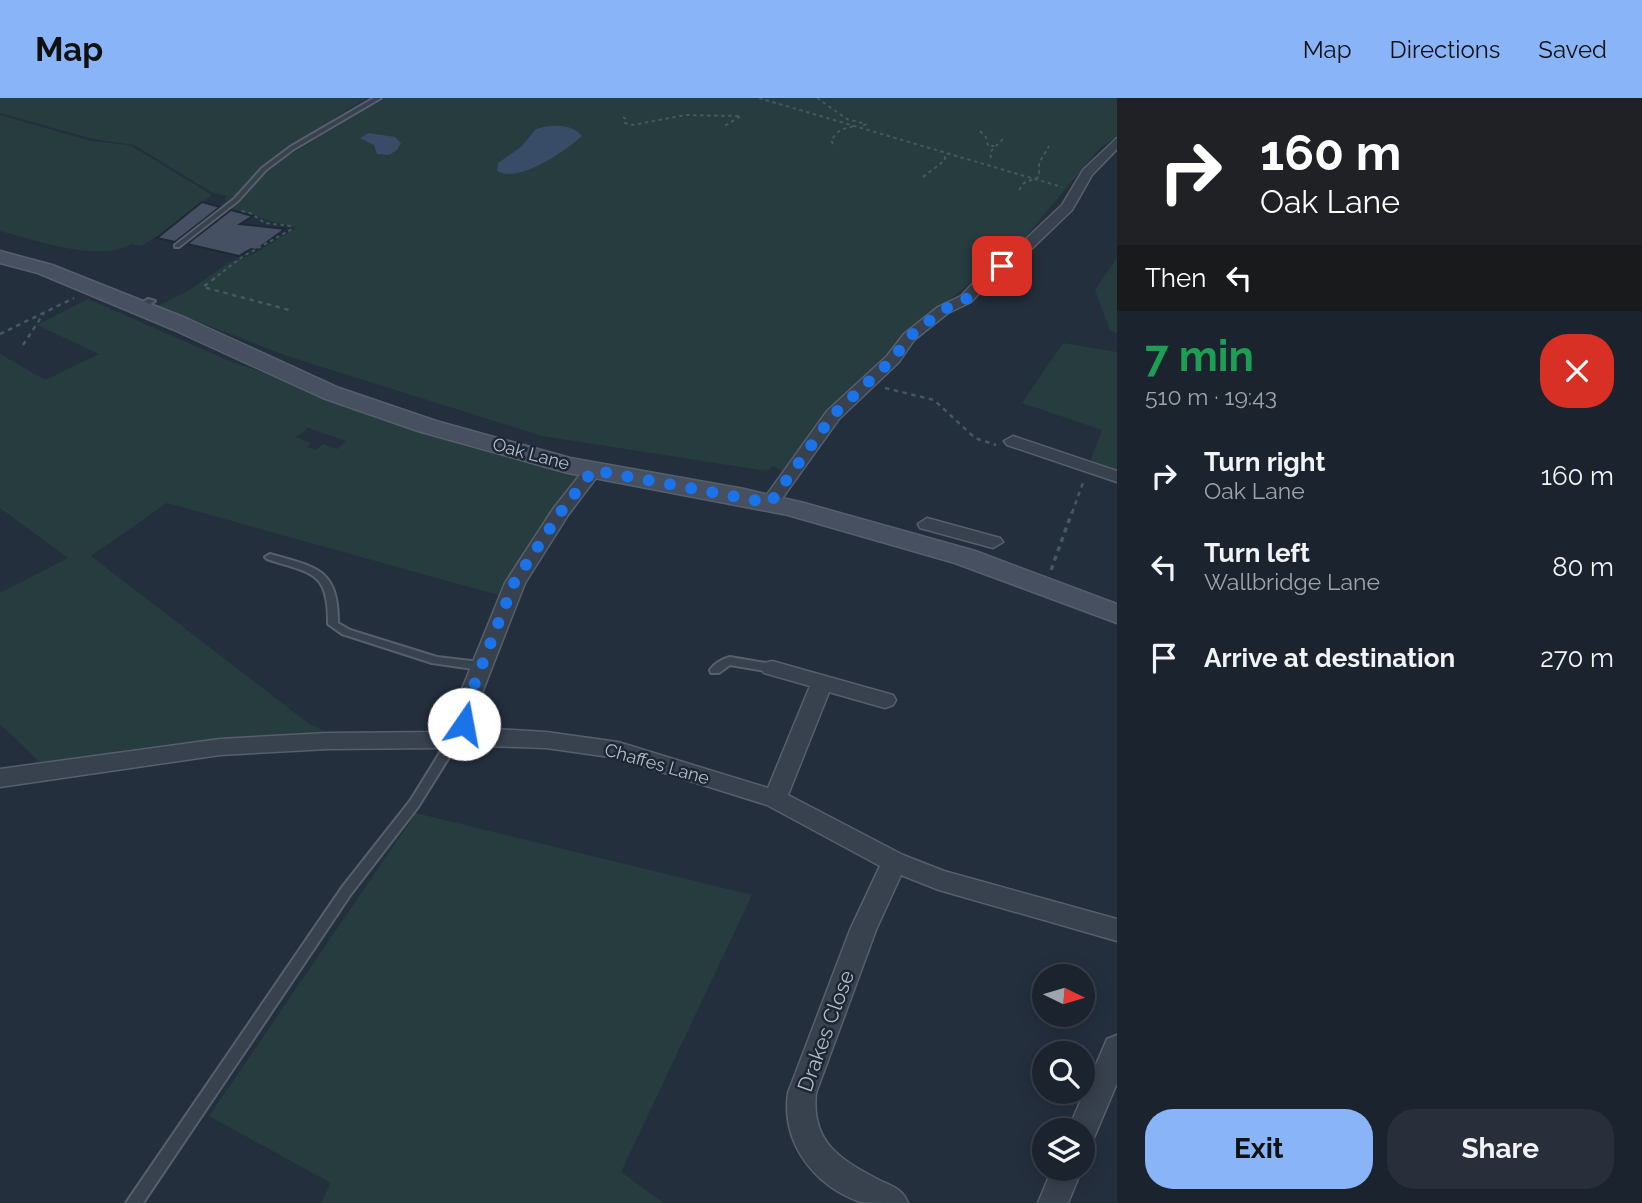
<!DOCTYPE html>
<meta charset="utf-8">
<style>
:root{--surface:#1b232e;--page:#282f3a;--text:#f1f3f6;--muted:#a0a4aa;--line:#39404a;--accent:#8ab4f8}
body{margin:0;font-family:Raleway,sans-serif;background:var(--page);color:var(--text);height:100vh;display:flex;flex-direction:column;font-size:26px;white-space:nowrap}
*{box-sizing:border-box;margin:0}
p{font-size:23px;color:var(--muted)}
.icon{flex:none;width:38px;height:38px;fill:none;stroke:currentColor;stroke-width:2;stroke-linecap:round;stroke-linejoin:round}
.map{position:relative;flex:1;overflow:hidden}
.details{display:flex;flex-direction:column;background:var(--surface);width:525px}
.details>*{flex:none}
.hud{background:#202124;color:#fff;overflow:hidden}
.needle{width:46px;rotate:95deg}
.controls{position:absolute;left:1032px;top:866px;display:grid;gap:14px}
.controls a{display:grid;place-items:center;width:63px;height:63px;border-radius:50%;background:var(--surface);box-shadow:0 4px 18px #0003,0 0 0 2px var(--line);font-size:35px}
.pin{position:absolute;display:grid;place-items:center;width:60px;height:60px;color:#fff;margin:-30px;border-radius:14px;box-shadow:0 4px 10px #0006}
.me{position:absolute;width:77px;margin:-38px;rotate:12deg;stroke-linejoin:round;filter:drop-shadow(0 0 5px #0008)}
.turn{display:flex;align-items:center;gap:24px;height:147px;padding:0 28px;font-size:32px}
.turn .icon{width:91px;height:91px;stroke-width:2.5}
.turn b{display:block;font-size:49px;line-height:60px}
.then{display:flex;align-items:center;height:66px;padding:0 28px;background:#0003;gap:14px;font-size:26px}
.round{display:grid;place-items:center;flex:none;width:74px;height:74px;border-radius:28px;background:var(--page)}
.head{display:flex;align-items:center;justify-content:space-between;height:119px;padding:0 28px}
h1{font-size:42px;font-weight:700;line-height:52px;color:#1e9e55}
.primary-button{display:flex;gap:14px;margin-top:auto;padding:14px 28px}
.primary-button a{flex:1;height:80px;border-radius:28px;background:var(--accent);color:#111;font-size:28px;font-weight:700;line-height:80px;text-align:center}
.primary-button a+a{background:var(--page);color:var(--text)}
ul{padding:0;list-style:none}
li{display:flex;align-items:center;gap:21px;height:91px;padding:0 28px}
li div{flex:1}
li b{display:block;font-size:26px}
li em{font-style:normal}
header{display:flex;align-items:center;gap:42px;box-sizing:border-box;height:98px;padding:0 35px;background:var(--accent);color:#111}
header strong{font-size:33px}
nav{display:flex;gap:38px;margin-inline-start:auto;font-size:24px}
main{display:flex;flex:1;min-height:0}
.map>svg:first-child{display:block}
.green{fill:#263c3f;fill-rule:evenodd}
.water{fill:#394c67}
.building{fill:#455162;stroke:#1f2835;stroke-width:2}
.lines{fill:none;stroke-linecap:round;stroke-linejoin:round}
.lane-casing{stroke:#565f6c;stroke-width:4}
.street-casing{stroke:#565f6c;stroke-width:3}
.secondary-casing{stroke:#565f6c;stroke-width:3}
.path-far2{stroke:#44595c;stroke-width:2;stroke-dasharray:3.5 3.5;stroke-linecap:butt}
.path-far1{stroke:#44595c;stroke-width:2.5;stroke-dasharray:4.5 4.5;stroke-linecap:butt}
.path{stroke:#44595c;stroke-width:3.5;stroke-dasharray:5 5;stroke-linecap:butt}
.lane{fill:#38414e;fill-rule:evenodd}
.street{fill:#38414e;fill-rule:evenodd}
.secondary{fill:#465061;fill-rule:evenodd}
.route{stroke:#1a73e8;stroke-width:12;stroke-dasharray:0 21.6}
.labels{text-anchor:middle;stroke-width:5;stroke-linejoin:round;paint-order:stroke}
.street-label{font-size:18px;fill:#b4bcc9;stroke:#1d2633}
.near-street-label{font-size:21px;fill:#b4bcc9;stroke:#1d2633}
</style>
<header>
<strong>Map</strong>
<nav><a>Map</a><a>Directions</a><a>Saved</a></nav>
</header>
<main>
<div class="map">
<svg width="1117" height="1105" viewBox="0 0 1117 1105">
<rect width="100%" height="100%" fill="#242f3e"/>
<path class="green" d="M0,0h367l-33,20 -2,5 -69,45 -18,20 38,-29 102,-61h732v39l-17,11 -79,94 -119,96c-20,28 -51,46 -74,72 -16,19 -30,41 -46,61l-9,-5 -5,5 -226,-35 -255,-80 -130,-50 31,-15 40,-28 25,-9 43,-26 -77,-22 8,-5 -2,-3 2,-2 -14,-3 -79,-48 -41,-6 -93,-26z
M0,17l91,26 39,4 82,50 -43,34 -28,17 -10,-2c-31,19 -97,-4 -131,-13z
M1117,160v75l-7,-2 -15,-41z
M88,201l144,63 347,114 -81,119 -331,-92 -76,53 217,167 18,9 -284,32 -42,-40v-131l68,-35 -68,-50v-154l45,26 54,-26 -62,-29zM308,330l38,13 -9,8 -14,-5 -7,6 -9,-3 4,-4 -15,-6z
M1063,245l54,9v122l-28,-10 13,-34 -80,-27z
M416,715l336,82 -131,277 43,31h-343l10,-20 -122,-67z"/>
<path class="water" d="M548,28c12,-1 26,0 34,10 -17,15 -63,48 -85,35l1,-8 23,-16 15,-18z
M369,35l26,4 6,6 -4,7 -8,5 -12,-1 -3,-9 -14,-7z"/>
<path class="building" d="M202,104l18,5 -45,35 -18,-4z
M231,112l22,6 -13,8 45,5 -29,21 -5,-1 -12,7 -52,-12z"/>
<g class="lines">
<g class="lane-casing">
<path id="lane" d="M374,0h7l-87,51 -28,21 -28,31 -59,46h-4v-2l59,-46 28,-31 28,-21z
M148,201l7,2 -13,8 -7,-2z
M270,456c46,13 69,15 68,69l12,7 87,27 43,5 5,4 -5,4 -48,-7 -90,-29 -14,-10c1,-54 -17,-50 -61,-65l-2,-2z
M730,559l42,7 5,4 -5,4 -42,-7 -11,8h-8l-1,-3c5,-7 12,-11 20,-13z
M455,636l4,1 2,3 -43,69 -67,87 -208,309h-17l217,-317 67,-85 41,-66z"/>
</g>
<g class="street-casing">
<path id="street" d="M1117,40v11l-25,26 -20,35 -51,49 -36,28 -14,15 -23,11 -34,27 -15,22 -60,57 -63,88h-12l-3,-4 66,-92 60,-55 17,-22 34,-27 23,-11 14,-15 36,-28 51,-48 21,-35z
M1013,338l104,35v11l-110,-37 -3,-4z
M593,367l9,5 -34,45 -43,68 -52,133 5,12 68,4 72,10 150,46 42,-102 -46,-13 -3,-5 3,-5 8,-2 121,34 3,5 -3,5 -8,3 -56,-16 -41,103 115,60 41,16 173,48v22l-178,-51 -38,-15 -25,55 -60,163c-5,49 23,66 63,87 13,6 24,9 29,23 -14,0 -35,0 -48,-1 -47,-17 -79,-60 -72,-109l62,-163 30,-64 -113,-61 -150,-47 -71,-10 -62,-2 -16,-5 -29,7 -111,1 -108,6 -220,32v-18l220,-30 108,-6 111,-1 17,-4 -5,-12 54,-133 48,-74 34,-43z
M927,420l73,20 3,4 -10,6 -73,-20 -2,-4z
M1117,937v48l-24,57 -10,4v-14h-15l39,-91z
M1052,1071h30l-14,34h-30z"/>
</g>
<g class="secondary-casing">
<path id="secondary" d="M0,153l52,14 136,54 151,69 97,33 134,37 174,31 60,14 171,48 142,53v19l-162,-60 -167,-48 -220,-42 -150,-42 -95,-33 -151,-69 -134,-56 -38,-10z"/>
</g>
<path class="path-far2" d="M759,0l303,89
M817,0l30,21 19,5 -5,3
M623,19l3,2 -1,4 7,2 54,-10 55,1 -18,11
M980,33l6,6 2,9h6
M833,46l-2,-4 9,-10 14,-4
M991,60l-1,-6 13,-13
M923,79l22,-17v-6
M1019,92l5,-7 15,-6v-14l10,-17
M212,182l30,-23 50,-28 -2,-3 -25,-3 -15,-10 -9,-2"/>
<path class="path-far1" d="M215,180l-12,9 90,24
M0,236l74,-36
M23,247l21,-32
M885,290l49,12 41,38 21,7
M1072,415l12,-33"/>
<path class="path" d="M1051,472l21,-58"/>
<use href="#lane" class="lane"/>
<use href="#street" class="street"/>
<use href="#secondary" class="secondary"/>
</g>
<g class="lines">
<path class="route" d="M464,626l-2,-8 52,-133 46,-70 33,-43 177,33 63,-88 60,-56 16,-22 34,-27 23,-11 36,-33"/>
</g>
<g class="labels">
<g class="street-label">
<text transform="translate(531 356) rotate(15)" y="6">Oak Lane</text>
<text transform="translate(657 666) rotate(16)" y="6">Chaffes Lane</text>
</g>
<g class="near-street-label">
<text transform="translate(826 933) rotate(-70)" y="7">Drakes Close</text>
</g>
</g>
</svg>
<div class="controls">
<a><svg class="needle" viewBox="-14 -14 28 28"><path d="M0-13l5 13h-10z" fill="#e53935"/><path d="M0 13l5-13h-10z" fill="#a0a4aa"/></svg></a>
<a><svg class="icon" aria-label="search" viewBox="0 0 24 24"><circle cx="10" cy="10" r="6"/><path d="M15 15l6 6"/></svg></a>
<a><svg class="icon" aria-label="layers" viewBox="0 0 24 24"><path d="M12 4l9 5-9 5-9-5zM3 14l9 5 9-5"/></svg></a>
</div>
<div class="pin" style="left:1002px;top:168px;background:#d93025"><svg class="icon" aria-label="arrive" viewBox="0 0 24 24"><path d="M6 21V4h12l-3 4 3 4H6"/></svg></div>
<svg class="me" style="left:464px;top:626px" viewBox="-20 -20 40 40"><circle r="19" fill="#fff"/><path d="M0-13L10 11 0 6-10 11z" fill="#1a73e8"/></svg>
</div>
<section class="details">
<div class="hud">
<div class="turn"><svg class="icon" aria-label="right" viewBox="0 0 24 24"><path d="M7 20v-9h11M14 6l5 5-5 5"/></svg><div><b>160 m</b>Oak Lane</div></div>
<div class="then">Then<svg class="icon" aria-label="left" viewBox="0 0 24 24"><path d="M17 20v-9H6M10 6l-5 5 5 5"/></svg></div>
</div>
<div class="head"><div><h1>7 min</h1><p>510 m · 19:43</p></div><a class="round" style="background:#d93025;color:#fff"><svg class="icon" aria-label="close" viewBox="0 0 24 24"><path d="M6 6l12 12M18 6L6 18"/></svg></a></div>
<ul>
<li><svg class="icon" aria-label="right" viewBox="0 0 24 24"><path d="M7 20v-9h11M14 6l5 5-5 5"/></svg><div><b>Turn right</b><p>Oak Lane</p></div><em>160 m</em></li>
<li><svg class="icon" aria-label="left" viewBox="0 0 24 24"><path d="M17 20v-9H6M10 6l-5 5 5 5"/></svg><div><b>Turn left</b><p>Wallbridge Lane</p></div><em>80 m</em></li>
<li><svg class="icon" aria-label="arrive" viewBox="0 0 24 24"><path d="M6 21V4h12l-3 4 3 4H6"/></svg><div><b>Arrive at destination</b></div><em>270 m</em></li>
</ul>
<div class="primary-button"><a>Exit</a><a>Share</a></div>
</section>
</main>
